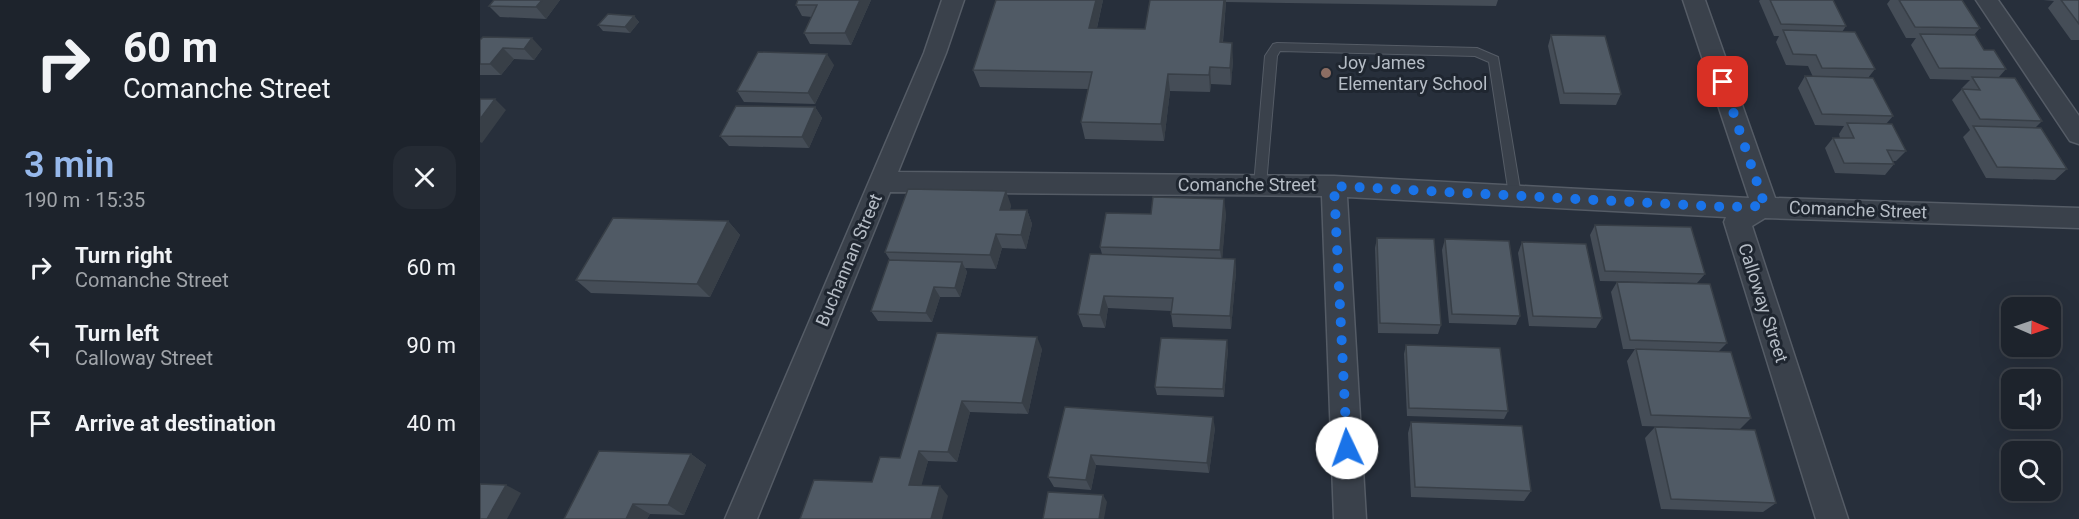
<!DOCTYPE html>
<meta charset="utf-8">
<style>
:root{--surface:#1d232c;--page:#252b34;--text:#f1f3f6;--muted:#a0a4a9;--line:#3b4048;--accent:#96b8eb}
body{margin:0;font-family:Roboto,sans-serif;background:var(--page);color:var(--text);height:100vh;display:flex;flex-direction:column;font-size:22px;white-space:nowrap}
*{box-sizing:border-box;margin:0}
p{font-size:20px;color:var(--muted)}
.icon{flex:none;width:33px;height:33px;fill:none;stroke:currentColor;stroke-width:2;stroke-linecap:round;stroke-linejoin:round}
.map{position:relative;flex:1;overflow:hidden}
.drawer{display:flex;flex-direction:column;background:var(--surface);width:480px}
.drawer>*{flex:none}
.banner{background:#1d232c;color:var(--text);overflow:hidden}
.needle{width:39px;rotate:92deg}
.buttons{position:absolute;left:1521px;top:297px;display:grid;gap:12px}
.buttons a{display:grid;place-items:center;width:60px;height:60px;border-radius:12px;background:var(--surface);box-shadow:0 6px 24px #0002,0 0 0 2px var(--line);font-size:30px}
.pin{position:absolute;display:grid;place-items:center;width:51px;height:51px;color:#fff;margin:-26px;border-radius:12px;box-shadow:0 3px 9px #0006}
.me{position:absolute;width:66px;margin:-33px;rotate:357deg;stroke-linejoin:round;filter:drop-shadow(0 0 4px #0008)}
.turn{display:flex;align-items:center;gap:21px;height:126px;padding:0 24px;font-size:27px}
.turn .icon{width:78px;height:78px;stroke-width:2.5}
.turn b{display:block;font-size:42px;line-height:51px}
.round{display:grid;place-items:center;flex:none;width:63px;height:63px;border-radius:18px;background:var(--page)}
.overview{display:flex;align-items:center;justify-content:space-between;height:102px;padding:0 24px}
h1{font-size:36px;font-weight:600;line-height:45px;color:var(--accent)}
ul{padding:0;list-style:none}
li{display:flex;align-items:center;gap:18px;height:78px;padding:0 24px}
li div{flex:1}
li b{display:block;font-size:22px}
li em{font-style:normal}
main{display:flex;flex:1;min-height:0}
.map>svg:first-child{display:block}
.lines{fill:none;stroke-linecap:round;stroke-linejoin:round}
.service-casing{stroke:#555c66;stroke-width:2}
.minor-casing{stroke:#555c66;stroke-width:3}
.service{fill:#3a414b;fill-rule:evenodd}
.minor{fill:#3a414b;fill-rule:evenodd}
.wall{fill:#454d57}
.shaded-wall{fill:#383f47}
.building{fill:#505a65;stroke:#383f47;stroke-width:1.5}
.route{stroke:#1a73e8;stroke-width:10;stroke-dasharray:0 18}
.education-dot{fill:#8d6e63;stroke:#1f2630;stroke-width:2}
.labels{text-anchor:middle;stroke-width:6;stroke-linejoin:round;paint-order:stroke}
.poi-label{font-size:18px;fill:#b6bdc6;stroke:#1f2630;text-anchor:start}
.street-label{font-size:18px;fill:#b6bdc6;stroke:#1f2630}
</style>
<main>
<section class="drawer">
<div class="banner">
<div class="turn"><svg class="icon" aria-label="right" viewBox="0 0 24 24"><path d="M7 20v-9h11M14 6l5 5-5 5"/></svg><div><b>60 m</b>Comanche Street</div></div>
</div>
<div class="overview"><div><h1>3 min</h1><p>190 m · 15:35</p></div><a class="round"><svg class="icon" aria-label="close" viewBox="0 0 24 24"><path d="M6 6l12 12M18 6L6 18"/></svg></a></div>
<ul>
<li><svg class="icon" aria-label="right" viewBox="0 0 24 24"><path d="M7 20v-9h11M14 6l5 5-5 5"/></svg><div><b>Turn right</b><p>Comanche Street</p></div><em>60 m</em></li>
<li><svg class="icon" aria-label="left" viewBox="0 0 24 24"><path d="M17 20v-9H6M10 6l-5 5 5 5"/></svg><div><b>Turn left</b><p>Calloway Street</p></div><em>90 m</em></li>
<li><svg class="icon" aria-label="arrive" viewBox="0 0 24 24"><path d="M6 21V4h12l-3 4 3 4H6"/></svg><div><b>Arrive at destination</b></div><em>40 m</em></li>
</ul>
</section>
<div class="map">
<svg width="1599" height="519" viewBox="0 0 1599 519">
<rect width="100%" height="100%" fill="#272f3b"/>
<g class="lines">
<g class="service-casing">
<path id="service" d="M797,43l200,5 21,9 23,138 -1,4 -5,1 -6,-5 -20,-133 -14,-6 -195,-5 -3,5 -11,129 -6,5 -4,-2 -2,-3 11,-129 8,-12z"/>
</g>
<g class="minor-casing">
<path id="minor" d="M462,0h22l-18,53 -48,119 436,4 415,22 -66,-198h22l70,198 304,10v20l-314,-10 -13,8 96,293h-32l-92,-297 2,-5 -379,-20 19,322h-32l-12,-323 -432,-4 -133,327h-32l199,-466z
M1496,0h22l81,116v28l-9,-3z"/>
</g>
<use href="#service" class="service"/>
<use href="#minor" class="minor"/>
</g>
<path class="wall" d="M14,0h66l-14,19 -46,-2 -11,-11z
M391,0l-20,45 -41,-1 -6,-11 8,-16 -10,-1 -6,-11z
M623,0l-6,28 48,1 5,-29h348l-2,6 -270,-4 -3,40 10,18 -2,25 -20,-1 -1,8 -40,-1 -6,50 -79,-2 -4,-17 7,-33 -108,-2 -7,-17z
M1280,0h73l13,26 -4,6 33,37 -7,9 25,38 -7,8 20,27 -10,10h-3l1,3 -9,11 -50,-2 -10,-25 8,-10h7l-1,-4 5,-8 -29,-1 -17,-37 7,-12 8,1 -5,-11 -22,-1 -10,-23 3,-6h-5l-15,-35z
M1410,0h72l18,28 -6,7 10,15 22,19 -7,8 43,44 -7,7 32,41 -12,11 -69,-2 -23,-41 7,-7 -18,-30 10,-11h1l-1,-1 8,-8 -40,-1 -19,-34 5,-7h-10l-19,-34z
M1563,0h36v40h-8l-23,-32 6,-7z
M154,16l5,6 -9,11 -27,-2 -5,-6z
M1071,35l70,59 -5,11 -56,-1 -12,-58z
M0,40l62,9 -8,11 -20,-1 -13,16h-21z
M354,65l-19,39 -71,-2 -7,-11z
M335,107l7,11 -13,30 -80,-2 -9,-10z
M531,205l-1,5h17l5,14 -6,25 -24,-1 -6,21 -31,-1 2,4 -7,25h-20l-8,25 -54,-1 -7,-10 19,-51 -5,-8z
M746,213l-4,45 13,1 1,13 -5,57 -58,-2 -2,-13v-3l-63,-3 -3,20 -22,-1 -5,-13 24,-60 -2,-7 51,-33z
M248,221l12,14 -30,62 -119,-4 -15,-13z
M1115,225l110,49 -8,9 -97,-2 -10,-46z
M897,238l64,87 -3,9 -60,-1 -3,-85z
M965,239l75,77 -4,9 -67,-2 -7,-73z
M1042,242l80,76 -6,10 -67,-2 -11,-73z
M1137,282l110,61 -8,8 32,67 -11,11 -98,-3 -15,-65 8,-12h-12l-12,-57z
M457,333l105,16 -14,65 -58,-2 -13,50 -29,-1 -7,24 27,11 -76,-14 28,-24z
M926,345l102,66 -4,8 -97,-3 -3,-62z
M748,349l-4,48 -67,-2 -2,-8z
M585,407l150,21 -6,45 -113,-8 -5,25 -37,-3 -6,-10z
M931,422l120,69 -7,10 -113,-4 -3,-64z
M1175,427l121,76 -13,9 -102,-3 -16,-71z
M211,454l15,11 -22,50 -34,-1 -3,5h-83z"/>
<path class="shaded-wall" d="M62,0h18l-14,19 -10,-12z
M380,0h11l-20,45 -6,-12z
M616,0h7l-10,45 -4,-17z
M744,0h2v2l-5,58 -1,-18z
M154,16l5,6 -9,11 -5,-6z
M52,38l10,11 -8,11 -10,-11z
M752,43l1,17 -2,25 -1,-17z
M23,48l11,11 -13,16 -11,-11z
M347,54l7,11 -19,39 -7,-11z
M730,67l1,17 -1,8 -1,-17z
M688,74l2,17 -6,50 -3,-17z
M15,99l11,11 -24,33 -2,-1v-23z
M335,107l7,11 -13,30 -7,-11z
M526,191l5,14 -5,18 -6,-13z
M744,199l2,14 -4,50 -2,-13z
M547,210l5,14 -6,25 -5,-14z
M248,221l12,14 -30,62 -13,-13z
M516,234l6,14 -6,21 -6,-14z
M755,259l1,13 -5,57 -1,-13z
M482,262l5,10 -7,25 -5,-9z
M454,287l6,10 -8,25 -6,-9z
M624,296l4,12 -3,20 -5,-13z
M557,337l5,12 -14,65 -6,-11z
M747,340l1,9 -4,48 -1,-8z
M482,401l8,11 -13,50 -9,-10z
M733,417l2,11 -6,45 -2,-10z
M439,451l9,10 -9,34 -10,-10z
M211,454l15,11 -22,50 -16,-10z
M611,455l5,10 -5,25 -5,-10z
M26,485l15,8 -14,26h-20z
M460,486l8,10 -6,23h-11z
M623,495l4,7 -3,17h-5z
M153,504l17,10 -3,5h-21z"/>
<path class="building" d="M14,0h48l-6,7 -47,-1z
M318,0h62l-15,33h-41l13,-28h-21z
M516,0h100l-7,28 56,1 5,-29h74l-4,42 12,1 -2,25 -20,-1 -1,8 -41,-1 -7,50 -80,-2 11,-50 -119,-2z
M1290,0h63l13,26 -65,-2z
M1419,0h63l18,28 -65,-1z
M1581,0h18v24z
M128,14l26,2 -9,11 -27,-2z
M1303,30l72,2 20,37 -53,-1 -6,-13 -23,-1z
M1440,34l55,1 9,15h10l12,19 -67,-1z
M1071,35l54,1 16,58 -57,-1z
M3,37l49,1 -8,11 -21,-1 -13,16h-10v-24z
M278,52l69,2 -19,39 -71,-2z
M1325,76l68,2 20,38 -71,-2z
M1492,77l43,1 27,43 -62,-2 -18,-30 18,1z
M0,99h15l-15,20z
M256,106l79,1 -13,30 -82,-1z
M1367,123l45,1 14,27 -19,-1 7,14 -50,-1 -11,-25h21z
M1493,126l68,2 26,41 -70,-2z
M428,189l98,2 -6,19h27l-6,25 -25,-1 -6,21 -105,-3z
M673,197l71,2 -4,51 -120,-3 6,-34 45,1z
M133,218l115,3 -31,63 -121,-4z
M1115,225l96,2 14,47 -100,-3z
M897,238l57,1 7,86 -61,-2z
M965,239l64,2 11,75 -68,-2z
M1042,242l64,2 16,74 -69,-2z
M610,254l145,5 -5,57 -59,-2 2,-16 -69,-2 -4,19 -22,-1z
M409,260l73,2 -7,26 -21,-1 -8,26 -55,-2z
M1137,282l93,2 17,59 -97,-3z
M457,333l100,4 -15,66 -60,-2 -14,51 -29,-1 -10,34 31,1 -9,33h-131l14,-39 58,2 8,-25 20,1z
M681,338l66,2 -4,49 -68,-2z
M926,345l94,3 8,63 -99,-3z
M1156,349l95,3 20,66 -100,-3z
M585,407l148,10 -6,46 -116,-8 -5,25 -38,-3z
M931,422l111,4 9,65 -116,-4z
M1175,427l100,3 21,73 -105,-4z
M119,451l92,3 -23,51 -35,-1 -7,15h-62z
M0,484l26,1 -19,34h-7z
M568,492l55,3 -4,24h-56z"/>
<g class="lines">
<path class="route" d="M867,448l-13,-262 392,21 39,-1 -42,-124"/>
</g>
<circle class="education-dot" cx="846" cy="73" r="6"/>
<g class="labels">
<g class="poi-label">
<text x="858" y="69">Joy James<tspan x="858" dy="21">Elementary School</tspan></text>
</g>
<g class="street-label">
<text x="767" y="191">Comanche Street</text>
<text transform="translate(1378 210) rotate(2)" y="6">Comanche Street</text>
<text transform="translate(369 260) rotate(-67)" y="6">Buchannan Street</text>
<text transform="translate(1283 303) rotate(72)" y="6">Calloway Street</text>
</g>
</g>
</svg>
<div class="buttons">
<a><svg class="needle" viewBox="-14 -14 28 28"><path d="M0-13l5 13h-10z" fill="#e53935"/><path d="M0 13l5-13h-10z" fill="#a0a4a9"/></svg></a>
<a><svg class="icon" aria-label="sound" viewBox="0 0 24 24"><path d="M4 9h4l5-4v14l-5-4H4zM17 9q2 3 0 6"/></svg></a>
<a><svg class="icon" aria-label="search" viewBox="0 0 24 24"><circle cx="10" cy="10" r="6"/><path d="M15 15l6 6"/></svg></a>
</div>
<div class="pin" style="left:1243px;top:82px;background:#d93025"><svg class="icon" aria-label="arrive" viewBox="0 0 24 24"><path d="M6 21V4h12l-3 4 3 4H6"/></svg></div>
<svg class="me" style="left:867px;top:448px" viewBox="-20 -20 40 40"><circle r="19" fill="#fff"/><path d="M0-13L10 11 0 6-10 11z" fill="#1a73e8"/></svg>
</div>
</main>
